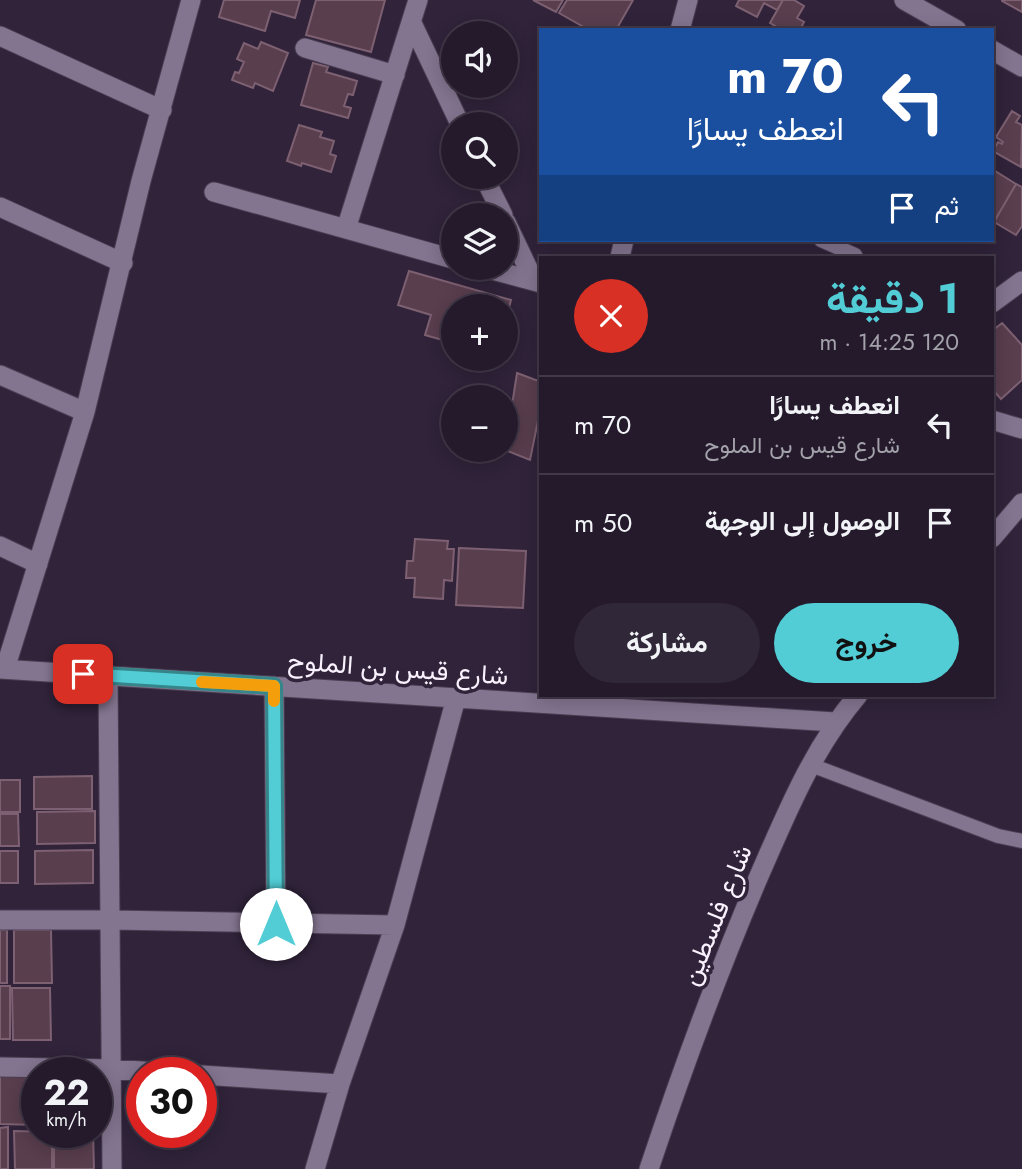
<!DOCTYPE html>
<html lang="ar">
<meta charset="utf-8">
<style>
:root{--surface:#241a2c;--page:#302738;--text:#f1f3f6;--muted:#a3a1a9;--line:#413848;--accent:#52ccd5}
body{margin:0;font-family:Jost,Vazirmatn,sans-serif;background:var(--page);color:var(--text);direction:rtl;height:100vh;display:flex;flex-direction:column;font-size:26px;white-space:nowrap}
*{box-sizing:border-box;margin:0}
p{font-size:23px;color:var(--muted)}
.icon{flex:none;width:38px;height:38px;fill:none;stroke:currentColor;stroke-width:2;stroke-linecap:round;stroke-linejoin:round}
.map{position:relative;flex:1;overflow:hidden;direction:ltr}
.details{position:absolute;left:539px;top:256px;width:455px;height:441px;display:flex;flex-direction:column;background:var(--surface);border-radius:0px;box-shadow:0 4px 18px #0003,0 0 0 2px var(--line);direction:rtl}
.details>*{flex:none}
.banner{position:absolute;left:539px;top:28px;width:455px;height:214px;border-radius:0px;box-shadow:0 4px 18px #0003,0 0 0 2px var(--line);direction:rtl;background:#1a4fa0;color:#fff;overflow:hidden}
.fabs{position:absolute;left:441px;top:21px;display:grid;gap:14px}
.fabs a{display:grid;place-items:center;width:77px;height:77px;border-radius:50%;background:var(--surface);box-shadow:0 4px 18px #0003,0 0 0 2px var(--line);font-size:35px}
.speed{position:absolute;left:21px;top:1057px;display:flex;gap:14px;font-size:35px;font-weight:700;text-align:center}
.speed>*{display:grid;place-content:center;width:91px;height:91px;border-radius:50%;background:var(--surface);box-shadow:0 4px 18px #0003,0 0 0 2px var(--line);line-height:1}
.speed small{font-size:18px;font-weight:400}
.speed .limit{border:10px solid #d22;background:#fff;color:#111}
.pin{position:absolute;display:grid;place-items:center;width:60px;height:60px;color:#fff;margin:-30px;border-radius:14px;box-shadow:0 4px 10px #0006}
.me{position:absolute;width:77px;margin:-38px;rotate:0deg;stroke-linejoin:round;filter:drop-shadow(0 0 5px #0008)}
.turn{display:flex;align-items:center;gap:24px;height:147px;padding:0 35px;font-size:32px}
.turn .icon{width:91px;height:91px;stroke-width:2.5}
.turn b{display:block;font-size:49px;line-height:60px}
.then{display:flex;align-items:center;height:66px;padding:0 35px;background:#0003;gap:14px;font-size:26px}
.round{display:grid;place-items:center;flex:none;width:74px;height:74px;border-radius:37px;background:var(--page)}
.overview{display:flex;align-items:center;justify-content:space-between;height:119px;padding:0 35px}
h1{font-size:42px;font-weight:700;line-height:52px;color:var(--accent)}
.button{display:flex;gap:14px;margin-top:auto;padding:14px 35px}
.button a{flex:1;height:80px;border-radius:42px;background:var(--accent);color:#111;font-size:28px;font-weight:700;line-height:80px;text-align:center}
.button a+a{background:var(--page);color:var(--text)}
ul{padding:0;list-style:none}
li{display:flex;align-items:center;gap:21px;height:98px;padding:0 35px;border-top:2px solid var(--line)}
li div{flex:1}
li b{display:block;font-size:26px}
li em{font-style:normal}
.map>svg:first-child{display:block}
.building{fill:#593e4e;stroke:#7d6071;stroke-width:2}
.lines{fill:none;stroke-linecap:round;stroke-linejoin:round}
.service-casing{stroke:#4a3e52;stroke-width:16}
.minor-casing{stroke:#4a3e52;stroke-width:21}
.tertiary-casing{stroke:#4a3e52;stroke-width:21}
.service{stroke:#83748f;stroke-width:14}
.minor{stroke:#83748f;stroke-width:19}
.tertiary{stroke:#83748f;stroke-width:19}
.route-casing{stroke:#35858a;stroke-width:18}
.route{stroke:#52ccd5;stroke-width:12}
.slow{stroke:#f59e0b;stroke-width:12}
.labels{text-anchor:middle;stroke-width:7;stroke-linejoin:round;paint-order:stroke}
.street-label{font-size:26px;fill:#f9f2fe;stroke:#30233a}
</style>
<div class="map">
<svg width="1022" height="1169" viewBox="0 0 1022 1169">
<rect width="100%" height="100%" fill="#30233a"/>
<path class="building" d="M224,0h76l-5,18 -24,-7 -6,20 -46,-14z
M316,0h69l-14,52 -65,-17z
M533,0h30l-7,12z
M567,0h66l-17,30h-27l-30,-17z
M739,0h44l-6,10 -13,-7 -7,14 -21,-11z
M783,0h11l10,6 -7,12 7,4 -4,8h-27l2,-4 -5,-3z
M1002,0h20v12l-20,-11z
M261,42l27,11 -15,38 -18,-8 -2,5 -21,-8 3,-8 4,1 5,-11 -7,-3 7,-16 14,6z
M313,63l15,4 -2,5 31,9 -4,14 -5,-1 -4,12 7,2 -3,10 -47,-13z
M1012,111l8,5 -4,6 6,3 -1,42 -28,-16 5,-9 4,2 1,-2 -7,-5z
M299,125l23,7 -2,5 14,4 -4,13 6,2 -5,16 -29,-9 -1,3 -14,-5z
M992,169l24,15 -22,38 -2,-1z
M1016,184l6,3v39l-6,9 -22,-13z
M409,271l102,29 -5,19v-13h-53v16l-7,19 -21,-6 6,-20 -33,-10z
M1002,323l20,22v35l-21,19 -9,-10v-58z
M517,373l24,9v24l-11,54 -25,-10z
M469,450h26l-1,8 -26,-2z
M415,539l33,2 -1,8h7l-2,32 -8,-1 -1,19 -29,-2 1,-19h-9l1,-17h6z
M459,548l67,3 -3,57 -67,-3z
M92,776v33h-58v-32z
M0,780h20v32h-20z
M95,811v32l-58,1v-32z
M0,814h18l1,32h-19z
M93,850v33l-58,1v-33z
M0,851h18v32h-18z
M0,930h7v53h-7z
M14,930h37l1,53h-38z
M0,986h10v53h-10z
M12,988h38l1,52h-38z
M0,1075h37v50l-37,-1z
M8,1127v42h-8v-41z
M14,1131l38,1v37h-37z
M54,1132h39l1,37h-40z"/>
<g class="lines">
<g class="service-casing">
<path id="service" d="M821,240l34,15 1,2
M811,765l187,71 24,5"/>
</g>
<g class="minor-casing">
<path id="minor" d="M904,0l53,30
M412,23l48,101
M680,30l8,-30
M0,36l162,74
M305,48l90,27
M992,50l30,17
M484,177l19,38
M214,192l239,67
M0,207l123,56
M506,222l28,59
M346,229l72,-229
M620,257l4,-17
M485,268l56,15
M992,303l30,-22
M0,375l85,37
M992,420l30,9
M0,546l38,18
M0,669l835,53
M5,669l80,-257 56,-231 50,-181
M108,676l4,493
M274,686l2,238
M0,920h111l284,5
M0,1067l112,2 59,4
M201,1075l139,9
M315,1169l25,-85 55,-159 61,-227"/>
</g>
<g class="tertiary-casing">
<path id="tertiary" d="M992,538l30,-35
M649,1169c33,-99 69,-197 110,-293 28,-64 54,-128 99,-181"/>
</g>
<use href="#service" class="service"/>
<use href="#minor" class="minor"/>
<use href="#tertiary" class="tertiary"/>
</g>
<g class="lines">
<g class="route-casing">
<path id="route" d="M83,674l191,12 2,238"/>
</g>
<use href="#route" class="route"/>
<path class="slow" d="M202,682l72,4v15"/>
</g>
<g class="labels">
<g class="street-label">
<text transform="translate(398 668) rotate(4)" y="9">شارع قيس بن الملوح</text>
<text transform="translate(716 915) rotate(-68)" y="9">شارع فلسطين</text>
</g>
</g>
</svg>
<div class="fabs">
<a><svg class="icon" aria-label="sound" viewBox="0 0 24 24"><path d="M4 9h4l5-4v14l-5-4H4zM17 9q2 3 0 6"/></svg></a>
<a><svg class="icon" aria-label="search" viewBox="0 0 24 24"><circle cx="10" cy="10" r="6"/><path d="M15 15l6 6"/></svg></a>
<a><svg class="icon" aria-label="layers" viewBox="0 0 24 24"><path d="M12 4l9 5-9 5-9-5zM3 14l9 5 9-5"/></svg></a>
<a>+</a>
<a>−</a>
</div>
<div class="speed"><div>22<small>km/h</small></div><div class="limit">30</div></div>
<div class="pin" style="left:83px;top:674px;background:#d93025"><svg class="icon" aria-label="arrive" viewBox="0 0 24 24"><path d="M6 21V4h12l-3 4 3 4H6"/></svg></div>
<svg class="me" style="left:276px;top:924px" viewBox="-20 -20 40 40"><circle r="19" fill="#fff"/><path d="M0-13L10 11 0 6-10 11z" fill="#52ccd5"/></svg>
<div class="banner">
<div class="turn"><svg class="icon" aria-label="left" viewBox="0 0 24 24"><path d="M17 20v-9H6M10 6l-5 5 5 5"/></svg><div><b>70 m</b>انعطف يسارًا</div></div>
<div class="then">ثم<svg class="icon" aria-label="arrive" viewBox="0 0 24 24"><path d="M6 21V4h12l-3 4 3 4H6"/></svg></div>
</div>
<section class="details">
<div class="overview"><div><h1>1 دقيقة</h1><p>120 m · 14:25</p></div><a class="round" style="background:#d93025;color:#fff"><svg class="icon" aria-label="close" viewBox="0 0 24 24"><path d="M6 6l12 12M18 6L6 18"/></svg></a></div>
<ul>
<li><svg class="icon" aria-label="left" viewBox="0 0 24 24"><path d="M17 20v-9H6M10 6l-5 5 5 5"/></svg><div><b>انعطف يسارًا</b><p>شارع قيس بن الملوح</p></div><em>70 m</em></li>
<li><svg class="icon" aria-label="arrive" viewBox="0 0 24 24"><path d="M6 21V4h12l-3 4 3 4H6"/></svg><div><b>الوصول إلى الوجهة</b></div><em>50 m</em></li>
</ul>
<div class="button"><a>خروج</a><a>مشاركة</a></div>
</section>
</div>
